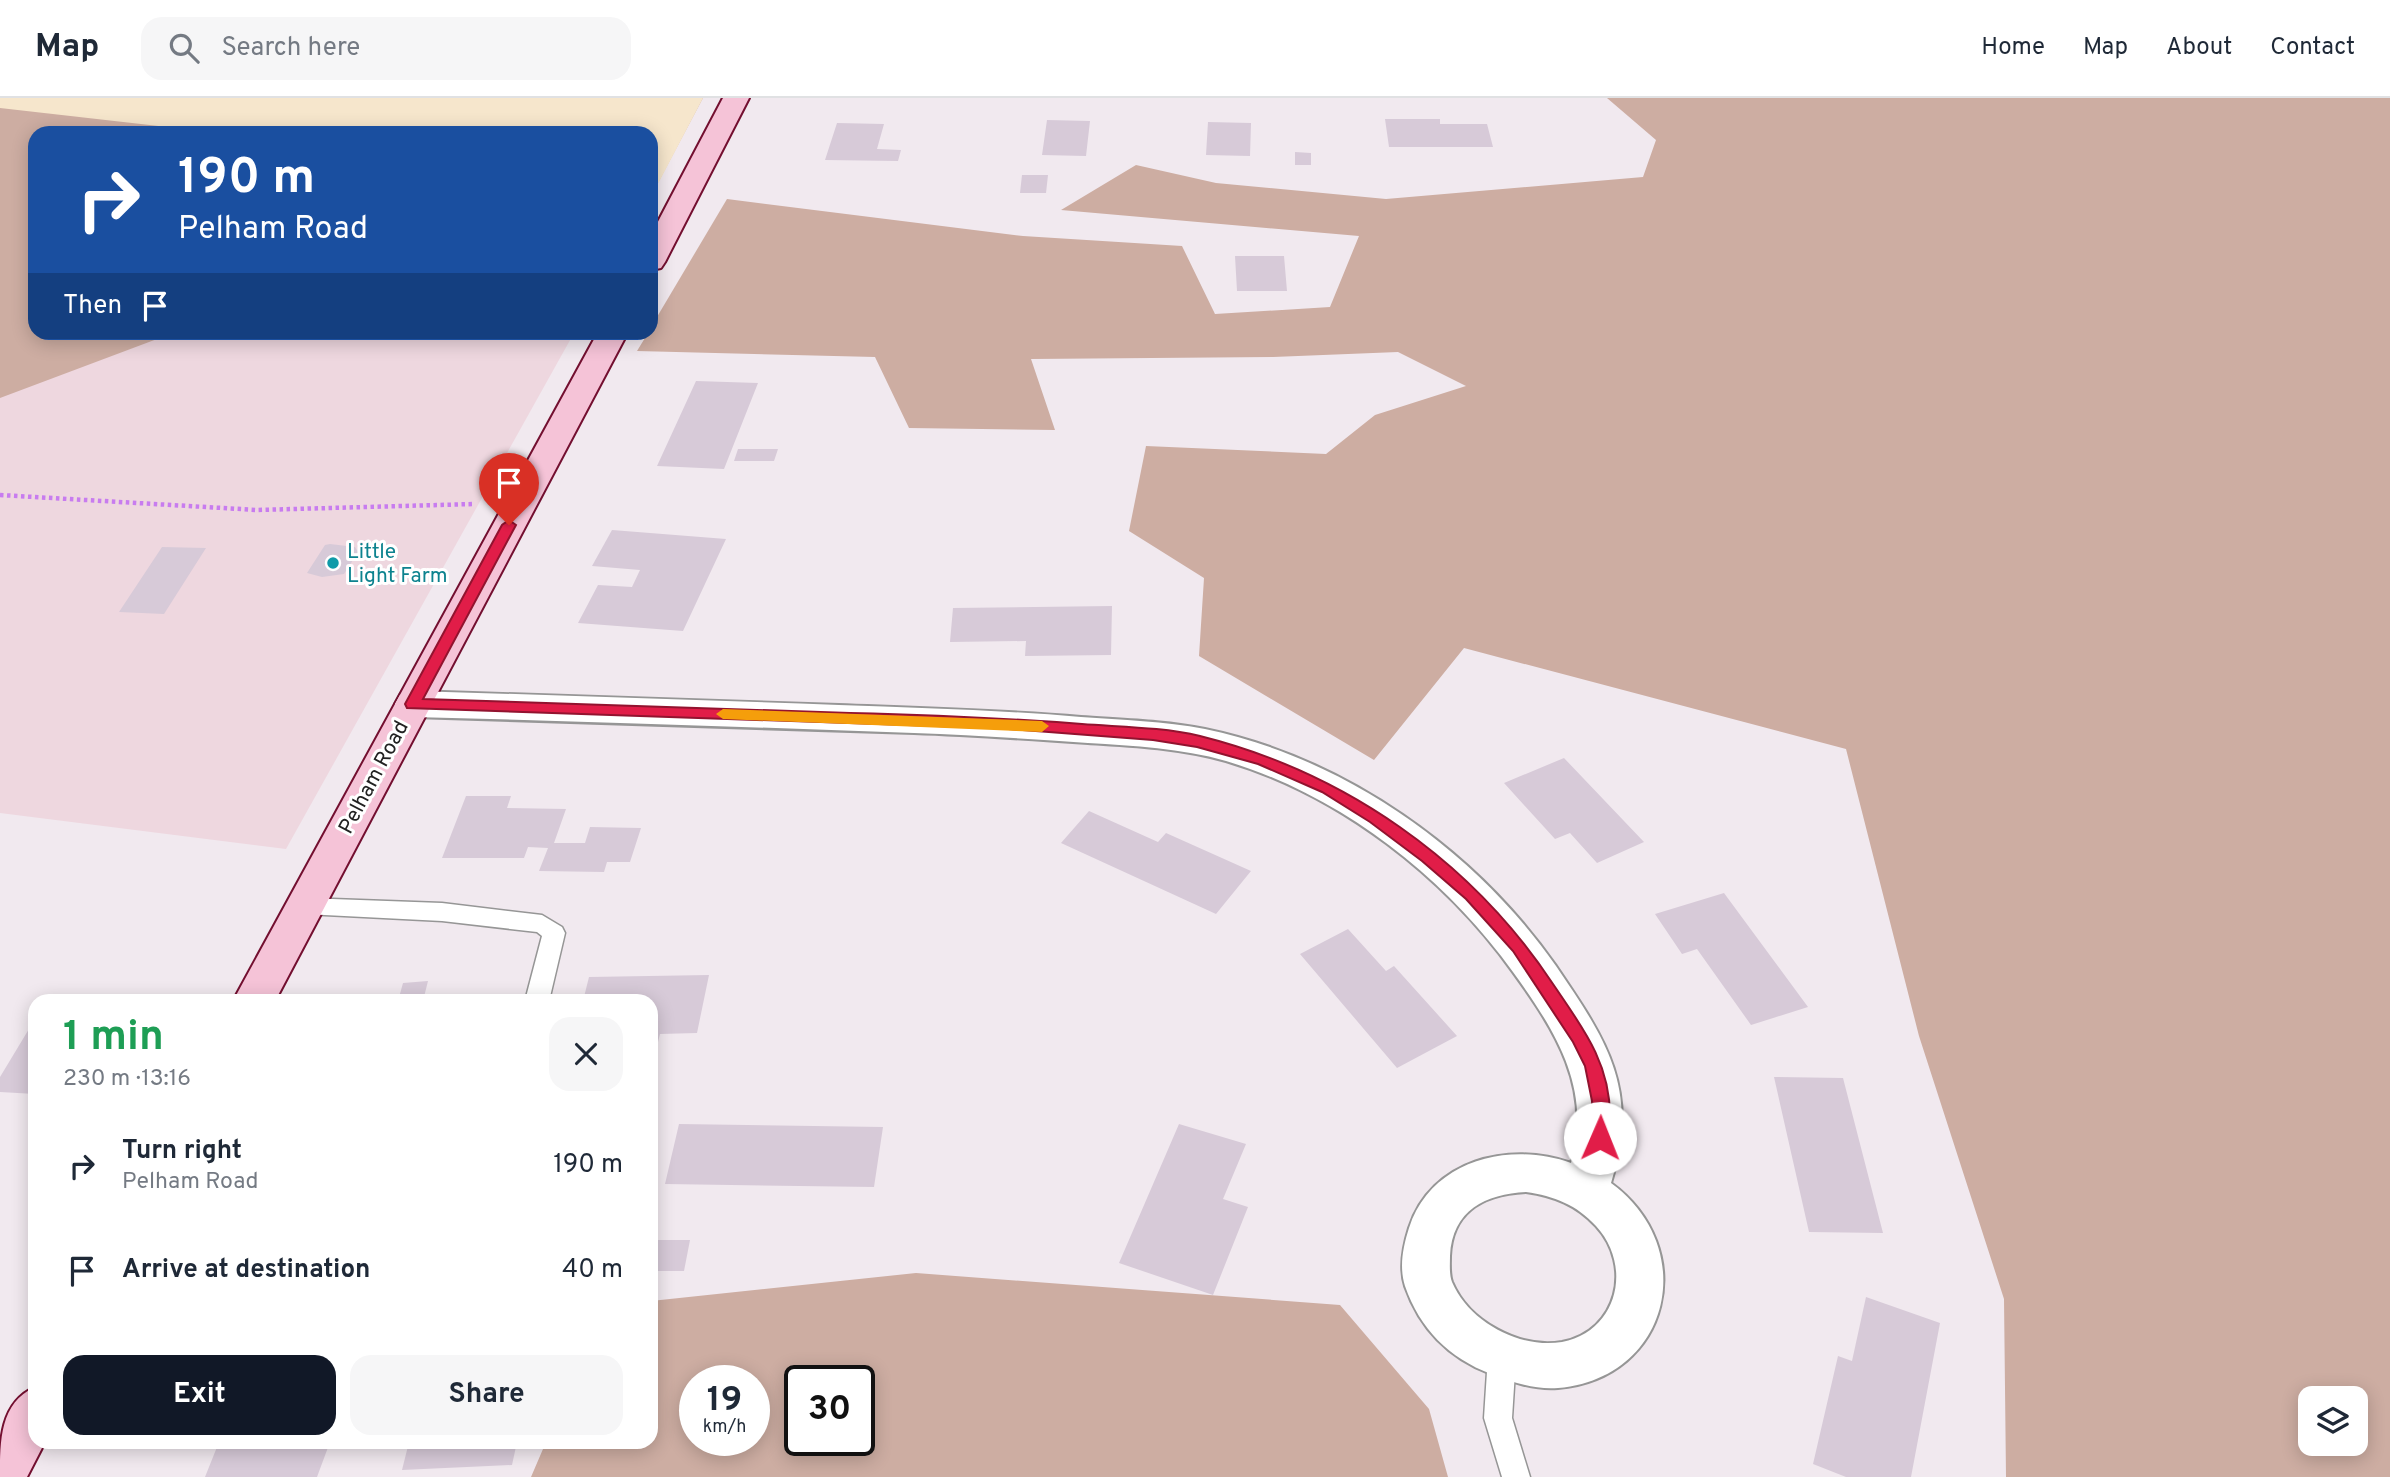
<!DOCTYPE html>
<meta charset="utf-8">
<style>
:root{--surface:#fff;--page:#f6f6f7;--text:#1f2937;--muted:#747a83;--line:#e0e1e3;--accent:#111827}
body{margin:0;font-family:Overpass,sans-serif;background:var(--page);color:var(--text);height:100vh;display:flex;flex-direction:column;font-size:26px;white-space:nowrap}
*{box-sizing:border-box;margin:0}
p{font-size:23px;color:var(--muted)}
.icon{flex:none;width:38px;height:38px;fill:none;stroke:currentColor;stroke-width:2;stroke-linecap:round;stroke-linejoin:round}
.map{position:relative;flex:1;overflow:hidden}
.side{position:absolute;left:28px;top:896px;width:630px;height:455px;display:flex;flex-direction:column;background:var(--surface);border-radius:21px;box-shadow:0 4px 18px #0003}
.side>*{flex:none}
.banner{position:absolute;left:28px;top:28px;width:630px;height:214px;border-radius:21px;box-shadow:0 4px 18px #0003;background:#1a4fa0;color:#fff;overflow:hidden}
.fabs{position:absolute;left:2298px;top:1288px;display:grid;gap:14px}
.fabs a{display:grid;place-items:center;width:70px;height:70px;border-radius:14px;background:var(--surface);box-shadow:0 4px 18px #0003;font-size:35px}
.speed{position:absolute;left:679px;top:1267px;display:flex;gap:14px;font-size:35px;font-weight:700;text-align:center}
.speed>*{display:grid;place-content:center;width:91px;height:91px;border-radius:50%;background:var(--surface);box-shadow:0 4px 18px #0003;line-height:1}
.speed small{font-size:18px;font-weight:400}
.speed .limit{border:4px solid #111;border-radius:10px;background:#fff;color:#111}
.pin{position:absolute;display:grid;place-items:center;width:60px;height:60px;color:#fff;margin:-72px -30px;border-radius:50% 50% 50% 0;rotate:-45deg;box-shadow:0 0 7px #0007}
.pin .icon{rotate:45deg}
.me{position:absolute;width:77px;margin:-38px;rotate:1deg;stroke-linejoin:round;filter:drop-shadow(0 0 5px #0008)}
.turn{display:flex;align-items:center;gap:24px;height:147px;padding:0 35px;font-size:32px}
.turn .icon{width:91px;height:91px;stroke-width:2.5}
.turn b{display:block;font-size:49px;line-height:60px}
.then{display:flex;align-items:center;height:66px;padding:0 35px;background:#0003;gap:14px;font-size:26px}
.round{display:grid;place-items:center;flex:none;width:74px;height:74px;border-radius:21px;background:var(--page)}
.head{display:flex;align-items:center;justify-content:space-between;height:119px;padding:0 35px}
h1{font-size:42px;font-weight:700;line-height:52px;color:#1e9e55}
.primary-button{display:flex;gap:14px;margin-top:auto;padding:14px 35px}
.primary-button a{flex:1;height:80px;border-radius:21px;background:var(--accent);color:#fff;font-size:28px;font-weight:700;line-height:80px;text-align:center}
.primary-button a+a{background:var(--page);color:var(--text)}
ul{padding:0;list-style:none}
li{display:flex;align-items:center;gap:21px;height:105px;padding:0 35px}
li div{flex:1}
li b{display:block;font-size:26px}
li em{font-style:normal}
header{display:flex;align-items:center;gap:42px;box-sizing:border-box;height:98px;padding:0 35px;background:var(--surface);border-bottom:2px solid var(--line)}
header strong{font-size:33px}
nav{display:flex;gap:38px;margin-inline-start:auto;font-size:24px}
.search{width:490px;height:63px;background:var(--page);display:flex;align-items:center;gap:18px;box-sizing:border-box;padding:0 24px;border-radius:21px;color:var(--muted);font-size:26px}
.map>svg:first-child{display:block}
.farmland{fill:#eed7df}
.forest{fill:#cdada2;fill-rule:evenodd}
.park{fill:#f6e6cc}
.building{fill:#d7cad8}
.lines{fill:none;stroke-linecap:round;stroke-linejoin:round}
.service-casing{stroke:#969696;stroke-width:3}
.minor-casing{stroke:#969696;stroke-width:4}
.secondary-casing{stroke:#730f30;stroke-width:4}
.path{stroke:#c87cef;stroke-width:4.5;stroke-dasharray:3.5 3.5;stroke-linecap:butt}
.service{fill:#fff;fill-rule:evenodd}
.minor{fill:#fff;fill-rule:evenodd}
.secondary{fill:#f5c3d7;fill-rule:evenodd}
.route{fill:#e11d48;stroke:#92132f;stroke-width:2}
.slow{fill:#f59e0b}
.culture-dot{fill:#0f9aa8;stroke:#fff;stroke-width:2.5}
.labels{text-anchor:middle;stroke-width:6;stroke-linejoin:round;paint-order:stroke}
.culture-label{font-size:21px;fill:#0d838f;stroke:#fff;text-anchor:start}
.street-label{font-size:21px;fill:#222;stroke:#fff}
</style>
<header>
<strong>Map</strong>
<div class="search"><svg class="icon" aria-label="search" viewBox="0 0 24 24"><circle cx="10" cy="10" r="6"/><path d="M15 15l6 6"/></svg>Search here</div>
<nav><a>Home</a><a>Map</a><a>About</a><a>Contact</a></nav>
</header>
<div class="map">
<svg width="2390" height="1379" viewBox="0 0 2390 1379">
<rect width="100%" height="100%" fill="#f1e9ef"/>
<path class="farmland" d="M0,10l35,25v199l539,1 -288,516 -286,-36z"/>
<path class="forest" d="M0,0h703l-52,98v-63h-616v199l138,1 -173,65z
M1607,0h783v1379h-384l-2,-178 -85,-263 -73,-287 -382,-101 -90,112 -175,-104 5,-78 -75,-47 17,-85 180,8 49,-39 91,-29 -68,-34 -125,5 -242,2 24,71 -146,-2 -34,-71 -238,-6 11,-18 3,-1v-5l76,-128 296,37 159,10 33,68 115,-7 29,-71 -298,-26 75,-45 80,18 170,16 257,-22 13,-37zM2310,1300h46v46h-46z
M916,1175l424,32 89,104 19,68h-917l15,-35h105v-141zM695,1283h59v59h-59zM800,1283h59v59h-59z"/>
<path class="park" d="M0,0h703l-44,84h-8v-49h-431l-220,-25z"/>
<path class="building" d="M1385,21h55v5h47l6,23h-104z
M1047,22l43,1 -4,35 -44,-1z
M1208,24l43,1 -1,33 -44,-1z
M837,25l47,1 -7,25 24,1 -3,11 -73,-1z
M1295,54l16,1v12h-16z
M1022,77h26l-2,18h-26z
M1235,158h49l3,35h-50z
M696,283l62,2 -34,86 -67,-3z
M738,351h40l-4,12h-40z
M612,432l114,9 -43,92 -105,-8 20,-38 34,2 8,-17 -48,-4z
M330,446l25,3 3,5 -14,22 -22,3 -15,-4 18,-28z
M162,449l44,1 -42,66 -45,-2z
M1112,508l-1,49 -86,1 1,-15 -76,1 3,-34z
M1564,660l80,84 -47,21 -27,-30 -15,6 -51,-56z
M466,698h45l-4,12 59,1 -12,34h31l5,-16 51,1 -11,34h-23l-3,10 -65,-1 9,-23 -20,-1 -4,11h-82z
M1089,713l69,31 8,-9 85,38 -35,43 -155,-71z
M1724,795l84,114 -57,18 -54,-76 -15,5 -27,-40z
M1348,831l38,42 8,-5 63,70 -60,32 -97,-114z
M709,877l-12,58 -37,1 -8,32 -1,-65h-68l6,-24z
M428,883l-5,20h-25l5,-18z
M35,921v75l-35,-2v-15z
M1774,979l69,1 40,155 -74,-1z
M679,1026l204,3 -9,60 -209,-3z
M1179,1026l67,20 -23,55 25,8 -35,88 -94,-32z
M651,1142h39l-6,31h-33z
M1866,1199l74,26 -29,154h-65l-33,-13 25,-108 14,5z
M219,1344h111l-13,35h-112z
M409,1344h108l-5,23 -110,5z"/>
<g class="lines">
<g class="service-casing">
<path id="service" d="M305,800l137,5 100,12 20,12 3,6 -16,68h-24l17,-65 -5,-4 -95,-11 -137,-7 -8,-2 -3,-6 3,-6z
M1502,1245l10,4 4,9 -4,62 18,59h-28l-18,-59 4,-62 4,-9z"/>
</g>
<g class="minor-casing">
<path id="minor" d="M413,593c142,4 284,9 426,14 80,3 161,5 242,12 41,3 83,4 124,12 140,29 270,121 351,237 51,75 84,123 55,217 89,65 60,195 -53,205 -23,2 -46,-6 -67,-14 -42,-16 -71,-45 -86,-88 -6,-19 -2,-39 4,-58 22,-68 100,-87 162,-65 22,-74 -16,-133 -58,-191 -69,-96 -173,-177 -287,-211 -45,-13 -92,-15 -138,-18 -58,-4 -116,-8 -174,-10 -167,-6 -334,-12 -501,-16l-13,-4 -5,-9 5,-9zM1526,1094c28,4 51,13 70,34 37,40 22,105 -34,116 -42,7 -93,-20 -110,-60 -3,-8 -2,-18 -2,-26 2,-46 36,-62 76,-64z"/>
</g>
<g class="secondary-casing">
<path id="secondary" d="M723,0h26l-84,164 -4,6 -10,2v-35z
M598,234h30l-353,669h-42z
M35,1289v55h10l-18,35h-27c0,-37 0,-74 35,-90z"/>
</g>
<path class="path" d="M0,397l257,15 218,-6"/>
<use href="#service" class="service"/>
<use href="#minor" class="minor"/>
<use href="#secondary" class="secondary"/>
</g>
<path class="route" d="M509,422l7,5 -93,174c142,5 285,9 427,14 78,2 154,5 232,11 39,3 80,3 118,12 144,36 271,124 353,248 29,43 57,78 57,132 0,10 1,19 -3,27l-7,3 -6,-3 -3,-5 1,-37 -7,-35 -12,-24 -60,-91 -47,-52 -44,-38 -52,-39 -48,-30 -64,-28 -61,-17 -44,-7 -158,-12 -588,-20 -2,-4 97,-179z"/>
<path class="slow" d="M723,611l319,12 7,5 -7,6 -319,-13 -7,-5z"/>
<circle class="culture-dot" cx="333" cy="465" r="7"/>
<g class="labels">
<g class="culture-label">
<text x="347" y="460">Little<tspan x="347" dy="24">Light Farm</tspan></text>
</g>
<g class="street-label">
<text transform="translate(373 679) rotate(-62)" y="7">Pelham Road</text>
</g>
</g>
</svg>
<div class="fabs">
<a><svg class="icon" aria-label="layers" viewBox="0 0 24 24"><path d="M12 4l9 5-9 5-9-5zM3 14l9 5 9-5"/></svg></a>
</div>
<div class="speed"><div>19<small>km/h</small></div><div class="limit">30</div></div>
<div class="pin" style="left:509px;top:427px;background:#d93025"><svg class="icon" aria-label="arrive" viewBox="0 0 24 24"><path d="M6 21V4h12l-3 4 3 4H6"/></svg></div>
<svg class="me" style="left:1600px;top:1040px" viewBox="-20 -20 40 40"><circle r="19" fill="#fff"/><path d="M0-13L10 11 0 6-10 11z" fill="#e11d48"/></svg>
<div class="banner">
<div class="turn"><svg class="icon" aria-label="right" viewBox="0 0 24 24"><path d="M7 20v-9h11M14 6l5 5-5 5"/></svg><div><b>190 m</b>Pelham Road</div></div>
<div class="then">Then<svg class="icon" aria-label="arrive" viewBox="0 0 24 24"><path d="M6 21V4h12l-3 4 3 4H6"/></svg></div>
</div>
<section class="side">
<div class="head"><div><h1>1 min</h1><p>230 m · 13:16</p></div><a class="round"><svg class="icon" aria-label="close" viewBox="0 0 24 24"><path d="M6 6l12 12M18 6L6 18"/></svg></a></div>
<ul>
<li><svg class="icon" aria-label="right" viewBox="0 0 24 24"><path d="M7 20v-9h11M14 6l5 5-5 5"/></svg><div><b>Turn right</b><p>Pelham Road</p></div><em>190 m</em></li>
<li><svg class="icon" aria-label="arrive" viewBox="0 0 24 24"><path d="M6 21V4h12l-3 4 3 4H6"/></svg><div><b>Arrive at destination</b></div><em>40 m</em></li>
</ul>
<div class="primary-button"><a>Exit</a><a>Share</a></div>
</section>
</div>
